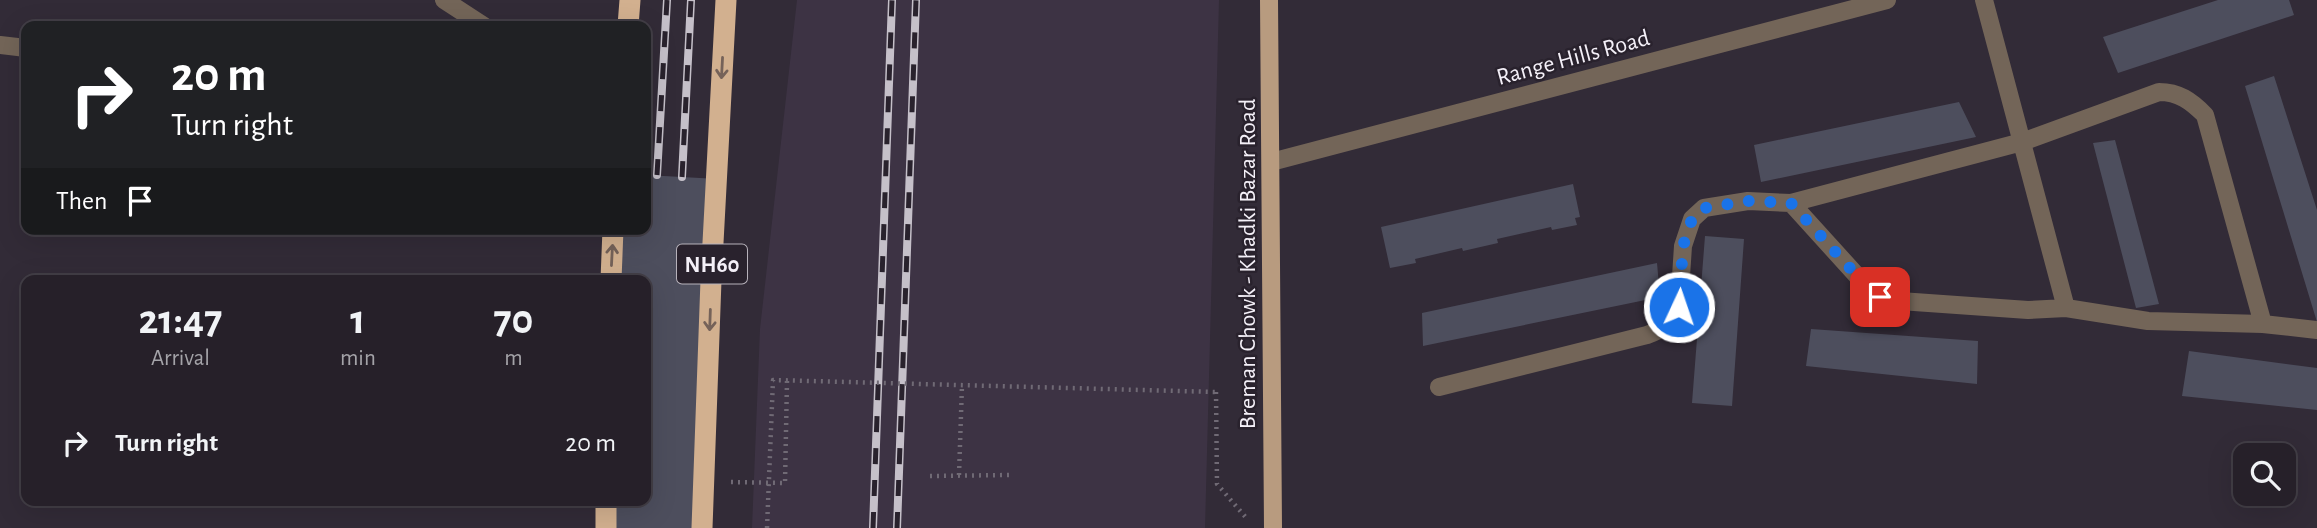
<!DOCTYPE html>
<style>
:root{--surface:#262029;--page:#2e2831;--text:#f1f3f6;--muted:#a4a3a8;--line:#423e46}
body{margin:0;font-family:"Alegreya Sans",sans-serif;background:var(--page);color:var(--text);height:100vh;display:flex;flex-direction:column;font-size:26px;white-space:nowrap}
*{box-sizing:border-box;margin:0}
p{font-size:23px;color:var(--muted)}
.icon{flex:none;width:38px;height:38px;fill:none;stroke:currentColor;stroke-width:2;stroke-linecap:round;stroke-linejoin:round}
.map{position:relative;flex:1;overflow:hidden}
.panel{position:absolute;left:21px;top:275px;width:630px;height:231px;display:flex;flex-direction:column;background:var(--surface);border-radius:14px;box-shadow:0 7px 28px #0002,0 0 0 2px var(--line)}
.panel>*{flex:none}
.banner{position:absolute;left:21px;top:21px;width:630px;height:214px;border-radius:14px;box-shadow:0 7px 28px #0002,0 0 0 2px var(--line);background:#202124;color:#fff;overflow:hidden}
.buttons{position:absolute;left:2233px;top:443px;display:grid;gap:14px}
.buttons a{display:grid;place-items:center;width:63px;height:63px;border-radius:14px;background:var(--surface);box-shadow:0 7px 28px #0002,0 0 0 2px var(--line);font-size:35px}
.pin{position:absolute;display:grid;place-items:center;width:60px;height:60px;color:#fff;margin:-30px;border-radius:14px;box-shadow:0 4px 10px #0006}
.me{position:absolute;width:77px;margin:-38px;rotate:3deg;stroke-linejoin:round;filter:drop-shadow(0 0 5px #0008)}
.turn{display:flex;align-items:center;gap:24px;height:147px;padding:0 35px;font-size:32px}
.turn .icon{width:91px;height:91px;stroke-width:2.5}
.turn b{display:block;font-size:49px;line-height:60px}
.then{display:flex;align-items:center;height:66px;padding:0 35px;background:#0003;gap:14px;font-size:26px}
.eta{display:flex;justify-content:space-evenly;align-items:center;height:119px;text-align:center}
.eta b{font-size:42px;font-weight:700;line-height:49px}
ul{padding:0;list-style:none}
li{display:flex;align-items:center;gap:21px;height:98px;padding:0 35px}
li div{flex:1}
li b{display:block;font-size:26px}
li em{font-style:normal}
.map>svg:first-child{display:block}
.built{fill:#3d3344}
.building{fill:#4d4e5d}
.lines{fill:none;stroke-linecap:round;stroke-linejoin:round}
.path{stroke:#706a75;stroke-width:4.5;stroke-dasharray:2 5;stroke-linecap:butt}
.minor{stroke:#736558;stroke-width:18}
.major{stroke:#b89b7f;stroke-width:18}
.highway{stroke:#d2b08f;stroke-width:21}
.rail-casing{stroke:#c5c0c9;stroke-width:8}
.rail{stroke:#29222d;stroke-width:5;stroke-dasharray:16;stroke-linecap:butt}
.path-bridge{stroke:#706a75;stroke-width:4.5;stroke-dasharray:2 5;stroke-linecap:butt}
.oneway{stroke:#756259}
.route{stroke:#1a73e8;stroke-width:12;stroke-dasharray:0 21.6}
.labels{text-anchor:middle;stroke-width:5;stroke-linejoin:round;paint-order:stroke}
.shield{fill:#29222d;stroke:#b7b2bb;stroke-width:2}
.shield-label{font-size:23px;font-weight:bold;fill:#f4f0f8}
.street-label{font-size:24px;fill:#f4f0f8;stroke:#29222d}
</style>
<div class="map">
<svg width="2317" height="528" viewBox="0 0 2317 528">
<rect width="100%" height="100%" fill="#322b37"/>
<path class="built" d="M797,0h422l-14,528h-453l8,-199z"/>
<path class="building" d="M2218,0h71l5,15 -176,58 -15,-36z
M2274,76l43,134v112l-72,-236z
M1959,102l17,35 -215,45 -7,-37z
M2115,140l44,164 -23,4 -43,-165z
M646,175l72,4 -14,349h-98l1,-28h39v-220h-29l2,-51h27z
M1573,184l7,33 -5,1 2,7 -25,5 -1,-3 -54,12 1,4 -35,8 -1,-3 -47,11 1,4 -26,5 -9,-41z
M1705,236l39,3 -12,167 -40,-3z
M1657,263l3,34 -237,49 -1,-33z
M1811,329l167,12 -1,43 -171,-18z
M2189,351l128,17v42l-135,-14z"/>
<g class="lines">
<path class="path" d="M1216,392l1,92 31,36
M959,475l3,-90
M930,476l80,-1
M731,482l54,1 2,-102"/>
<path class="minor" d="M444,0l40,26
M1984,0l82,308
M0,45l26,3
M1271,162l616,-162
M1791,203l78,86 11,8 20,4 128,9 38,-2 82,13 115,3 54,6
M1439,387l208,-52c16,-6 26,-11 32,-28l4,-61 9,-27 12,-11 44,-7 43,2 231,-61 137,-50c20,0 32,9 46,23l58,209"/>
<path class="major" d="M1269,0l4,528"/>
<path class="highway" d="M628,26l2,-26
M611,280l2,-51
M606,528v-28
M702,528l9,-248 15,-280"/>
<g class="rail-casing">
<path id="rail" d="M657,175l10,-175
M682,177l9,-177
M873,528l19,-528
M897,528l19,-528"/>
</g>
<use href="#rail" class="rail"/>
<path class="path-bridge" d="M767,528l6,-148 443,12"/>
</g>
<defs><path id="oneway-shaft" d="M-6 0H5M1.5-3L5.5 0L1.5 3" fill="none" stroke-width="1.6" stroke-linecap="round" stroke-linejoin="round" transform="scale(1.75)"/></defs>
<g class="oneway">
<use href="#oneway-shaft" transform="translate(722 68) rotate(93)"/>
<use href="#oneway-shaft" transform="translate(612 255) rotate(-87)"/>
<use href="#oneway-shaft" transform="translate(710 320) rotate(92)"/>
</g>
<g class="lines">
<path class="route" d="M1679,307l4,-61 9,-27 12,-11 44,-7 43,2 78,86 11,8"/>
</g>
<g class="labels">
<rect class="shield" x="677" y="244.5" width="70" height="39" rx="5"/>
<g class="shield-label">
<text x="712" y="272">NH60</text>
</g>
<g class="street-label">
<text transform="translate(1573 57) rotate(-15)" y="8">Range Hills Road</text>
<text transform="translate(1247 264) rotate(-90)" y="8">Breman Chowk - Khadki Bazar Road</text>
</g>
</g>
</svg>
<div class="buttons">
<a><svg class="icon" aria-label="search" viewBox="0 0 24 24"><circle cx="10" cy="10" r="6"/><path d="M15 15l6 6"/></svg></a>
</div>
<div class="pin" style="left:1880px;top:297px;background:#d93025"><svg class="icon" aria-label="arrive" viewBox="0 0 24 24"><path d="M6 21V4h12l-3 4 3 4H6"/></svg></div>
<svg class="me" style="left:1679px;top:307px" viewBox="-20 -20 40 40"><circle r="17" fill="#1a73e8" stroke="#fff" stroke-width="3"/><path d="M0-11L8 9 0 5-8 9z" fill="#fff"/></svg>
<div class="banner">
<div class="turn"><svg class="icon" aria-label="right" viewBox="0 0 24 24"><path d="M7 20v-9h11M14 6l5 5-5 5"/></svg><div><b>20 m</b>Turn right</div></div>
<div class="then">Then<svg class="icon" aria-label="arrive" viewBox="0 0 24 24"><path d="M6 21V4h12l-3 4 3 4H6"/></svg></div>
</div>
<section class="panel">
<div class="eta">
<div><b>21:47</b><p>Arrival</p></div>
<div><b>1</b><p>min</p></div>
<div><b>70</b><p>m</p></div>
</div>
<ul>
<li><svg class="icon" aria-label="right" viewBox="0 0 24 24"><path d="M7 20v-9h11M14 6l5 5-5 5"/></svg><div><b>Turn right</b></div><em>20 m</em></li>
</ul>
</section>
</div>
